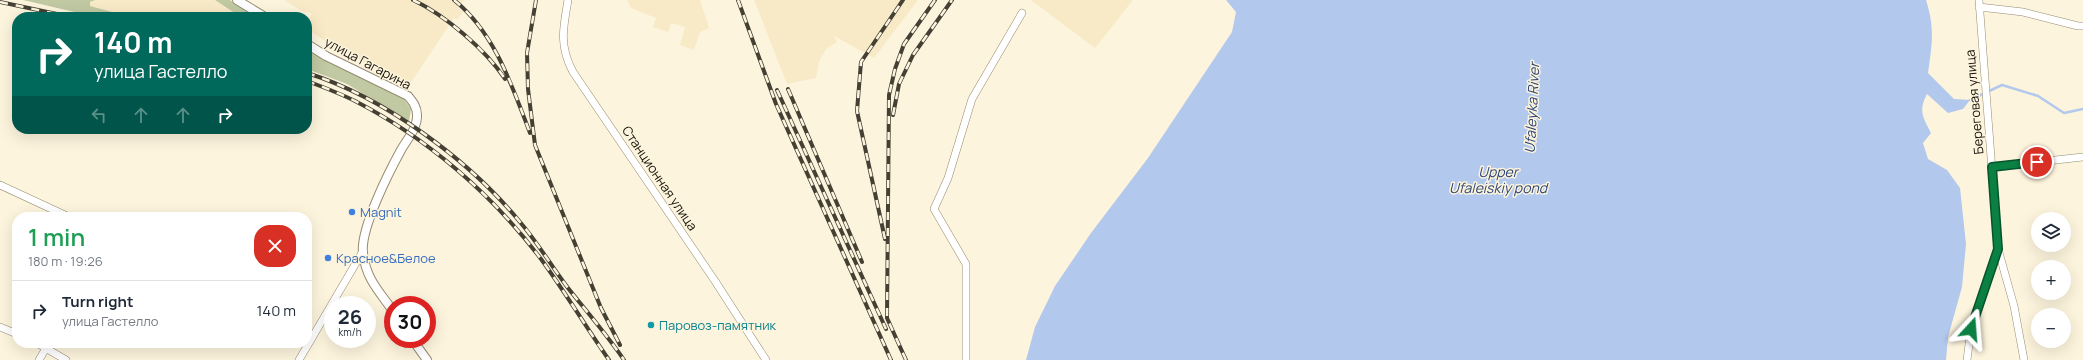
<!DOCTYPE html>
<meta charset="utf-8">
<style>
:root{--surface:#fff;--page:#f6f6f7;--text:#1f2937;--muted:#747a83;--line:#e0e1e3}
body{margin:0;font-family:Manrope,sans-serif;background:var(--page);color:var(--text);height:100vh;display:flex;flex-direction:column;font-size:15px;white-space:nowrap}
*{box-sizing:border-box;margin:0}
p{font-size:13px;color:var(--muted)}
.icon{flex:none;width:22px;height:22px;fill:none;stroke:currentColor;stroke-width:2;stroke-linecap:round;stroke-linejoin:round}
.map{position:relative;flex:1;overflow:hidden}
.side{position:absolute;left:12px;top:212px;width:300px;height:136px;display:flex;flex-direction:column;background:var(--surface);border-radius:16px;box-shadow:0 4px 16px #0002}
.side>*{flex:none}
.guide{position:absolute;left:12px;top:12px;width:300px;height:122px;border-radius:16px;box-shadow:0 4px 16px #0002;background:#00695c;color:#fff;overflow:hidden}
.controls{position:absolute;left:2031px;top:212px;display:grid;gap:8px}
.controls a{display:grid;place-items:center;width:40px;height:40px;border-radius:50%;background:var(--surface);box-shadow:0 4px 16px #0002;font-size:20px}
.speed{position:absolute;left:324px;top:296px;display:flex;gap:8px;font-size:20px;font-weight:700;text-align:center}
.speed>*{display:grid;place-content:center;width:52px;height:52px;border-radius:50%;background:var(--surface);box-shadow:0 4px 16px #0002;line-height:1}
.speed small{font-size:10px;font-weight:400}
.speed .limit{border:6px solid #d22;background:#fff;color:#111}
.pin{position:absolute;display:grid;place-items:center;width:34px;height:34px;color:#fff;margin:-17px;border:2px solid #fff;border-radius:50%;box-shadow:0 1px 4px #0007}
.me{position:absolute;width:44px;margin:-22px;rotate:19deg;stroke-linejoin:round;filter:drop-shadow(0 0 3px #0008)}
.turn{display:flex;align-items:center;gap:14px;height:84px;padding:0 16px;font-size:18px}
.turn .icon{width:52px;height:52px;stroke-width:2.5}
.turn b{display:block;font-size:28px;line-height:34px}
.lanes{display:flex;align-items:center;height:38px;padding:0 16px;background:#0003;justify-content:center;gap:20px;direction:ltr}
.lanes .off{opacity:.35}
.round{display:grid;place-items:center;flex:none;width:42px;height:42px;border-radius:16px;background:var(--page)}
.overview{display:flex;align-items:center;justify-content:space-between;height:68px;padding:0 16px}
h1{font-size:24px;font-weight:600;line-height:30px;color:#1e9e55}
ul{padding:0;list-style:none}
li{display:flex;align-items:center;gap:12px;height:60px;padding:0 16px;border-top:1px solid var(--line)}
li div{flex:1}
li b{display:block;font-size:15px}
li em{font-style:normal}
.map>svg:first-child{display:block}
.built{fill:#f8eac7}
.green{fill:#c0c9a2}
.water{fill:#b2c8ed}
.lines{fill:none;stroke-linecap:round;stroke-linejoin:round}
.stream{stroke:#b2c8ed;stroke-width:2.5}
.minor-casing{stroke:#968b72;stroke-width:8}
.tertiary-casing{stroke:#968b72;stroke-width:10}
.minor{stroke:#fff;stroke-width:7}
.tertiary{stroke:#fff;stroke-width:8}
.rail-casing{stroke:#454034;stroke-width:4}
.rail{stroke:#fdf4dd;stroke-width:2.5;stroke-dasharray:8;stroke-linecap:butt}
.route-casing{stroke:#07532c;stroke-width:10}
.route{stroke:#0b8043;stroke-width:7}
.shop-dot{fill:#3f7fe0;stroke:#fdf4dd;stroke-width:1.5}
.culture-dot{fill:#0f9aa8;stroke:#fdf4dd;stroke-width:1.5}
.labels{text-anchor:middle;stroke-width:3;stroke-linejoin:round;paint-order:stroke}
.street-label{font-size:13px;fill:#18140b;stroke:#fdf4dd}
.shop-label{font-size:13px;fill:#366cbe;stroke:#fdf4dd;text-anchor:start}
.culture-label{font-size:13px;fill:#0d838f;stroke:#fdf4dd;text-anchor:start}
.water-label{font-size:14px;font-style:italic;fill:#2d4777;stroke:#fdf4dd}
</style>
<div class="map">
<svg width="2083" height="360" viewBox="0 0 2083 360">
<rect width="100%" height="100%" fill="#fdf4dd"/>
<path class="built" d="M95,0h120l26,16 -110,1 -41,-11v-4z
M284,0h180l-6,8 5,4 -6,8 -3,-2 -46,69 -28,-15v-1l-49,-26 -24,-16v-7l5,-8 -6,-3 -1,2z
M627,0h73l9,28 -9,4 -6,18 -14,-5 5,-18 -14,-4 -3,9 -15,-5 3,-9 -25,-10z
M754,0h164l-44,58 -40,-22 3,6 -10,6 -8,13 -3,17 -29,6z
M1031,0h102l-38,48z"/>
<path class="green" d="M23,0h72l-5,2v4l41,11h-35z
M215,0h15l26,17h-15z
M307,49l16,10 80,39 8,11 -2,12 -62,-37 -40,-15z"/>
<path class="water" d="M1226,0h700c9,28 6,45 2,73l26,26 16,1 -7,9 -15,4 -21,-19c-9,17 -4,23 4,39l-8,10 5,16 19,11 13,18 6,56 -4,43 -14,50 -2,23h-920l9,-33 20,-41 36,-53 57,-75 84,-126 4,-20z"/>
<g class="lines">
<path class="stream" d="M1970,100l32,-15 36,11 26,17 19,-4"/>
<g class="minor-casing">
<path id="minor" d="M568,0c-5,28 -9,46 5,72l142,209 51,79
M1979,0l19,249 16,57 10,54
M1979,7l44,5 55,14h5
M1992,167l91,-10
M0,185l69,32
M0,327l17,7
M37,343l29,17
M39,360l10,-17
M299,360l64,-109
M966,360v-96l-32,-55 14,-31 24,-79 50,-86
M1967,360l4,-31 27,-79"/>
</g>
<g class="tertiary-casing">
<path id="tertiary" d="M237,0l28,17
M307,44l19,12 82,40c5,6 9,11 9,19 1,13 -10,24 -16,35 -12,22 -41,79 -38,103 3,26 16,38 30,58
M412,339l15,21"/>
</g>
<use href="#minor" class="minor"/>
<use href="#tertiary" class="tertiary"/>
<g class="rail-casing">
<path id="rail" d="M413,0c32,15 73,50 92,79
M454,0c41,33 58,86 76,133
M536,0l-9,53 1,36 7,56 66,163 19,37
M738,0l38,104 115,256
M0,2l71,15
M307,73c77,24 162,87 213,149 18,21 32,45 48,66 19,24 39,47 56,72
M307,81c16,6 32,12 48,20 72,37 137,93 186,158 24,33 45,68 68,101
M788,89l74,173
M777,90l109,239
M893,115l6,-31 14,-29 39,-55
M885,239l-28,-128 4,-49 42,-62
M906,360l-19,-42 2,-223 6,-26 9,-25 31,-44"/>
</g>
<use href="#rail" class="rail"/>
</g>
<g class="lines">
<g class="route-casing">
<path id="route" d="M1971,329l27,-80 -6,-82 45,-5"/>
</g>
<use href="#route" class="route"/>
</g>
<g class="shop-dot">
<circle cx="352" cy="212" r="4"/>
<circle cx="328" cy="258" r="4"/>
</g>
<circle class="culture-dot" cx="651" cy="325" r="4"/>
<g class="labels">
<g class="street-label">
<text transform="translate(368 63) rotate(28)" y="5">улица Гагарина</text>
<text transform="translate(1974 102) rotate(-95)" y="5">Береговая улица</text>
<text transform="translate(660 178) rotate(56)" y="5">Станционная улица</text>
</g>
<g class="shop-label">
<text x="360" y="217">Magnit</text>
<text x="336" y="263">Красное&amp;Белое</text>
</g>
<g class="culture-label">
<text x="659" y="330">Паровоз-памятник</text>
</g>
<g class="water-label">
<text transform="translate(1532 108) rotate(-87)" y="5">Ufaleyka River</text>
<text x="1498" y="177">Upper<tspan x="1498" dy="16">Ufaleiskiy pond</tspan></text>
</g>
</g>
</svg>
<div class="controls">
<a><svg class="icon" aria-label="layers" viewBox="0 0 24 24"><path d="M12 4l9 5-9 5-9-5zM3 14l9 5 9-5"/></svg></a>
<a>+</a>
<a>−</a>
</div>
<div class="speed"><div>26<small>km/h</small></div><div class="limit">30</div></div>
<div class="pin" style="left:2037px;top:162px;background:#d93025"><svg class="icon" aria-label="arrive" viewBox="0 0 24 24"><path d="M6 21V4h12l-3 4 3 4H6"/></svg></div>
<svg class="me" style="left:1971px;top:329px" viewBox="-20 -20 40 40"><path d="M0-17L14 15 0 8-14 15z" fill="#0b8043" stroke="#fff" stroke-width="4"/></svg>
<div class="guide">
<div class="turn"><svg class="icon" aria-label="right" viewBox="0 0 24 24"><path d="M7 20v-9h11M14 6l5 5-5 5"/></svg><div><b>140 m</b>улица Гастелло</div></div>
<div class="lanes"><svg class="icon off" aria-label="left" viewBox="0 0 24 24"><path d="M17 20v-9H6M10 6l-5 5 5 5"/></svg><svg class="icon off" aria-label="ahead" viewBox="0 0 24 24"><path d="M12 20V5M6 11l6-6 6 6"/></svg><svg class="icon off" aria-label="ahead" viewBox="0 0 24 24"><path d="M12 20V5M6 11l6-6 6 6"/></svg><svg class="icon" aria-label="right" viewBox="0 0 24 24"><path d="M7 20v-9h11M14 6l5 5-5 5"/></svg></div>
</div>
<section class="side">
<div class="overview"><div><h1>1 min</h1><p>180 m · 19:26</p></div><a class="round" style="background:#d93025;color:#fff"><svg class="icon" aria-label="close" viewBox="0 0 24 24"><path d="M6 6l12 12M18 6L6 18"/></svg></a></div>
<ul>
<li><svg class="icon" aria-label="right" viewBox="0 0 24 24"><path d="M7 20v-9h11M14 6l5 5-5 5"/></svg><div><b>Turn right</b><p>улица Гастелло</p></div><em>140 m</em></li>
</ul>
</section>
</div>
